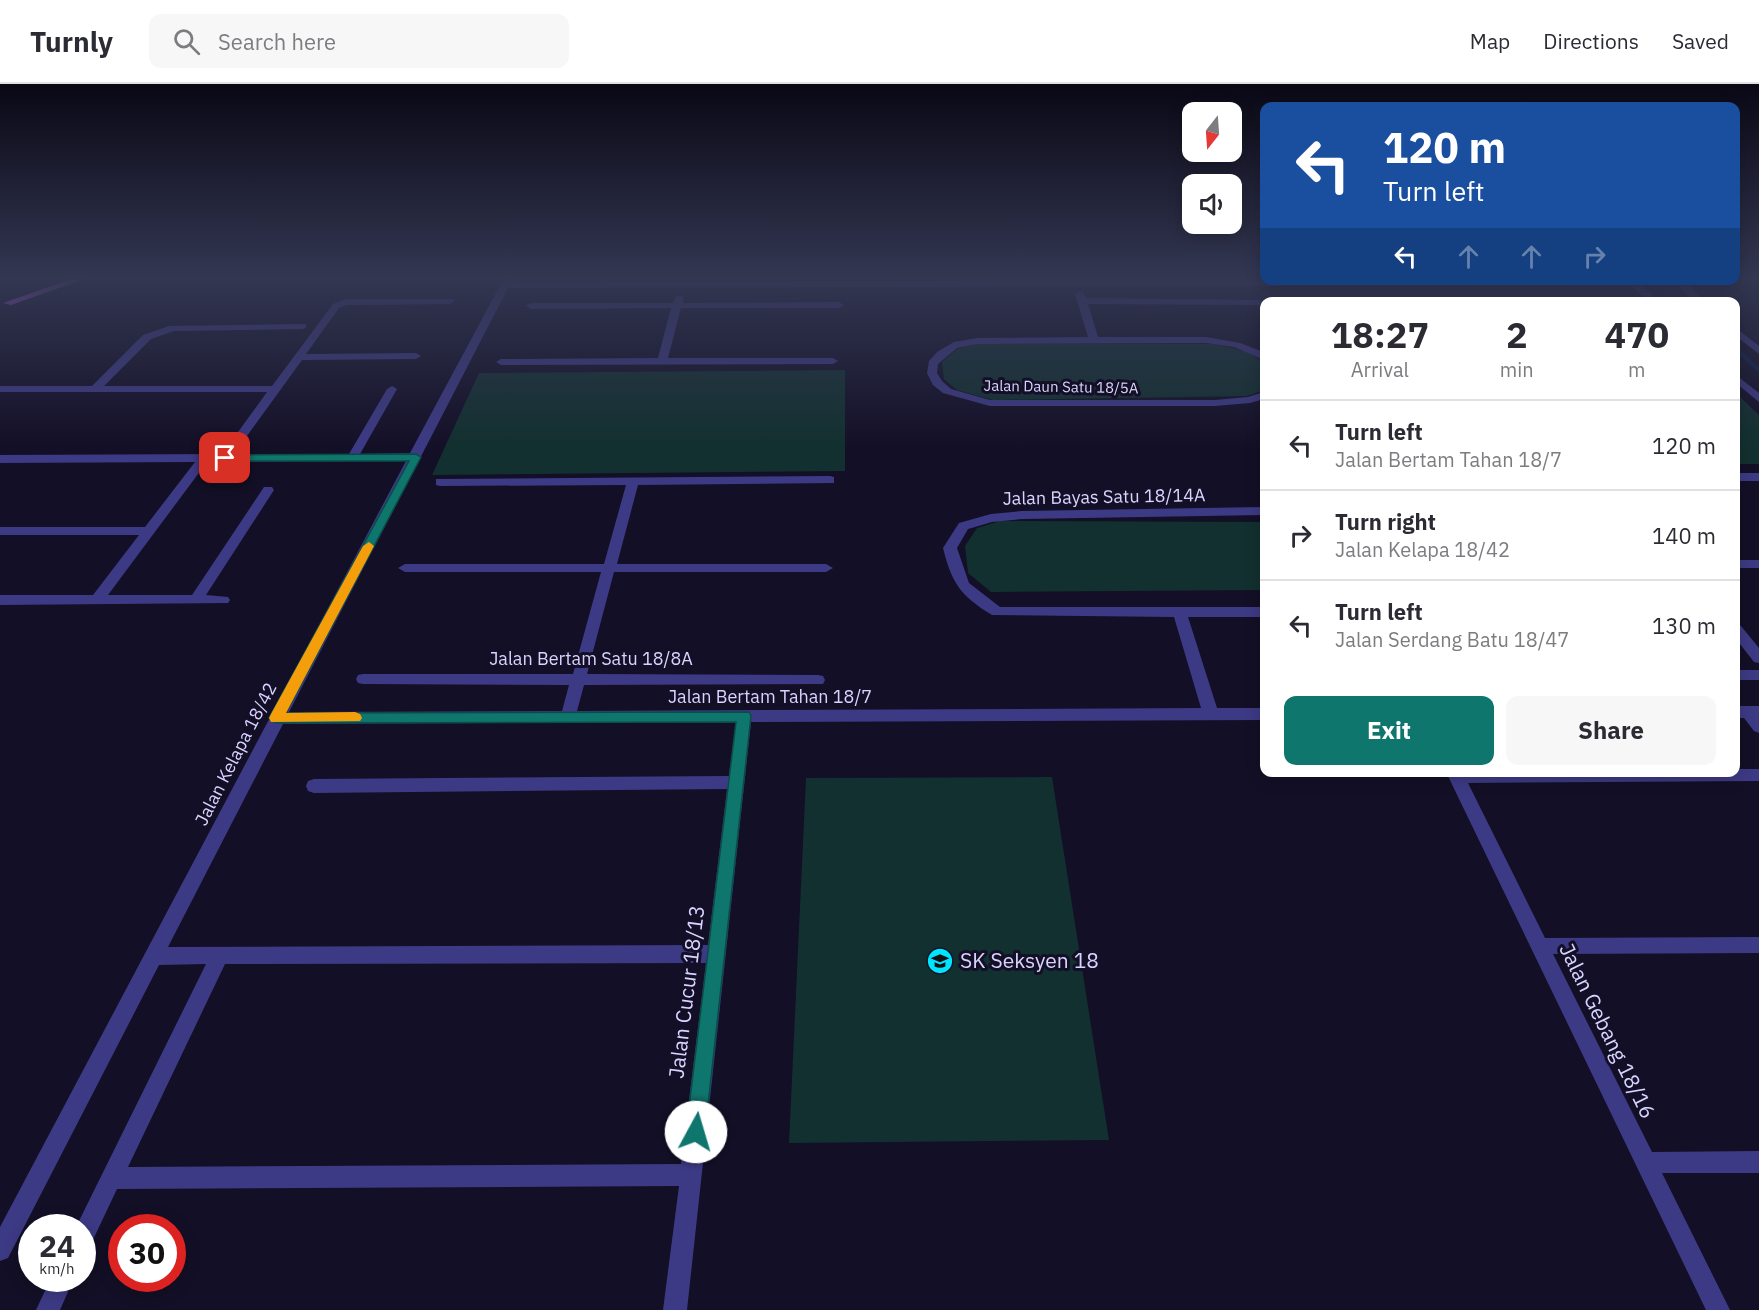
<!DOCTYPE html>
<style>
:root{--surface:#fff;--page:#f7f7f7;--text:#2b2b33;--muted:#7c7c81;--line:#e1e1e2;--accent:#0f766e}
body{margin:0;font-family:"IBM Plex Sans",sans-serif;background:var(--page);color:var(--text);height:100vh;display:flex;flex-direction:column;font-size:22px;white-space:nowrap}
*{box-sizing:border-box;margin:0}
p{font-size:20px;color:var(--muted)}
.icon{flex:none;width:33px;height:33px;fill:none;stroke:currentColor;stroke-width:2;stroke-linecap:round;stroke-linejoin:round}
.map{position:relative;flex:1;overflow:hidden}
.details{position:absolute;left:1260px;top:213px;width:480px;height:480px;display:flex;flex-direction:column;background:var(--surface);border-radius:12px;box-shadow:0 3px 15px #0003}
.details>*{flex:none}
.guide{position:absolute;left:1260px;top:18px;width:480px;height:183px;border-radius:12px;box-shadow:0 3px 15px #0003;background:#1a4fa0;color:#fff;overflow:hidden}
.needle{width:39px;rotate:197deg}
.controls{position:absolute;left:1182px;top:18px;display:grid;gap:12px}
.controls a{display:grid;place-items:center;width:60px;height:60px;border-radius:12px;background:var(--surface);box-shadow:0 3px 15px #0003;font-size:30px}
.speed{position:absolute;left:18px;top:1130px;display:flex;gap:12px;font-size:30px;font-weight:700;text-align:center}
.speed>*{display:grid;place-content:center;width:78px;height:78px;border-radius:50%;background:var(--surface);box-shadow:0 3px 15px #0003;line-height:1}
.speed small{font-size:15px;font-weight:400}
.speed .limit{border:9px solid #d22;background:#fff;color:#111}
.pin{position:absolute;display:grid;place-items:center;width:51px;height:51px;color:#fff;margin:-26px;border-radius:12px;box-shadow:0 3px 9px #0006}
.me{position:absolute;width:66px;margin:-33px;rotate:6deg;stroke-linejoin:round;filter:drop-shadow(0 0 4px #0008)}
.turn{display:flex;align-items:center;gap:21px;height:126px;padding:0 24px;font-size:27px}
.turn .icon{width:78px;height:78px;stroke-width:2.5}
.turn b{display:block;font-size:42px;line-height:51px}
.lanes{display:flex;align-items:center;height:57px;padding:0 24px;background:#0003;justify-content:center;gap:30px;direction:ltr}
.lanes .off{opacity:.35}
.eta{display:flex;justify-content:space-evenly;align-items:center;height:102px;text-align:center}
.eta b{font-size:36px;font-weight:700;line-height:42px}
.cta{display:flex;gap:12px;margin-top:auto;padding:12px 24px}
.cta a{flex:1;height:69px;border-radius:12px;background:var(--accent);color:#fff;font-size:24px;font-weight:700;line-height:69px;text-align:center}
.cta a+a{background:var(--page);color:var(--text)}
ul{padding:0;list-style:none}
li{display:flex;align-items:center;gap:18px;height:90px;padding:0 24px;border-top:2px solid var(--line)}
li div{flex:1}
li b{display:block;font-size:22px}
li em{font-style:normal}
header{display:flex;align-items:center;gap:36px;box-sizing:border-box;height:84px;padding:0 30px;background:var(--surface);border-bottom:2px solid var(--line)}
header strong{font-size:28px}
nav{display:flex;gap:33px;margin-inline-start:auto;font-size:21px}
.search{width:420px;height:54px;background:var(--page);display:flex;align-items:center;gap:15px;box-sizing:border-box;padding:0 21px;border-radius:12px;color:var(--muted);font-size:22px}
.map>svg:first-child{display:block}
.green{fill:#12302f}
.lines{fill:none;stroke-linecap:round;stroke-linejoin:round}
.stream{stroke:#0a1f44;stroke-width:4.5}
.minor{fill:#3d3a85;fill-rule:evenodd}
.major{fill:#c25bff;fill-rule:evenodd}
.route{fill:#0f766e;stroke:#0a4d48;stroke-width:1.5}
.slow{fill:#f59e0b}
.labels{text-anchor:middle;stroke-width:6;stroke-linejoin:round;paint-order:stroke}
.far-street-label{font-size:15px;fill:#d9d4ff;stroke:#130f26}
.street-label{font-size:18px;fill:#d9d4ff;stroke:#130f26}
.near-poi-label{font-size:21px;fill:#d9d4ff;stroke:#130f26;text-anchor:start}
.near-street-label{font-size:21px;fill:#d9d4ff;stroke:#130f26}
</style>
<header>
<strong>Turnly</strong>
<div class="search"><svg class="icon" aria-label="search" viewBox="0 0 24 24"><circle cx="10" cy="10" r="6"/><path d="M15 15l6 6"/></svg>Search here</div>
<nav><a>Map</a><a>Directions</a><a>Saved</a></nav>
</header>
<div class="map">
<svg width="1759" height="1226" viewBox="0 0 1759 1226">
<rect width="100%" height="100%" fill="#130f26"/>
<path class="green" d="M976,260h236c14,3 46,7 52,22 2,7 0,16 0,24l-17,6 -254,4 -36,-10 -13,-11 -2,-17 15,-13z
M845,286v101l-413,4 47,-102z
M1736,309l23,22v49h-23z
M1000,437l264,1v68l-273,2 -23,-19 -3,-27 12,-18z
M1052,693l57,363 -320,3 17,-365z"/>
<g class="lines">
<path class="stream" d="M1657,196l24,22
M1736,265l23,21"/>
<path class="minor" d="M504,194h8l-1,4 1126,-2 22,22h-11l-17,-17 -1123,3 -219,424 273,-1 7,-26 -206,-1 -5,-1 -2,-4 2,-4 5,-1h210l28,-102h-196l-7,-4 7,-4h199l22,-79 -186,1 -4,-1v-6l394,-3 4,1v6l-196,2 -21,79h209l7,4 -7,4h-212l-27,102 231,1 5,1 2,4 -2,4 -239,1 -7,26 624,-3 -27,-91 -182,-2c-31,-19 -40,-31 -49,-67l16,-25 32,-9 31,-3 242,-4v8l-242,4 -30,3 -24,7 -11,19 12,35 31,24h264v10h-76l29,91h47v12l-513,2 -64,588h-24l16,-124 -562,3 -27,57 -8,3v-22h-6l130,-263 -47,1 -151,293 -8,3v-34l406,-766 -199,1 -99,133h84l72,-108h8l2,3 -68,105 22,2 2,3 -2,3 -228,2v-10h93l46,-60h-139v-8h145l50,-65 -195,1v-8l222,-1 45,-62h-267v-6h92l51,-51 26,-9 137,-2v4l-4,1 -128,2 -23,8 -47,47h168l61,-82 12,-5h108l2,2 -5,3 -103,1 -8,3 -33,46 110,-1 5,3 -5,3 -114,1 -68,94h115l38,-65 5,-3 5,3 -37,65 50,-1zM736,638l-7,54 -415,3 -6,2 -2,5 2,5 6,2 413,-4 -19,156 -540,2 115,-223zM706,879l-25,201 -553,3 97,-203z
M1673,196h10l23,22h-11z
M1080,207l3,1 3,6 181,2 -3,5 -176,-1 10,33h108l34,6 21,8 3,2v7l-30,-13 -28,-4 -229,1 -20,4 -19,16 -1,9 5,8 9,8 39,11h225l33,-3 16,-5v7l-14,4 -35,3h-225l-47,-13 -10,-8 -6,-12 2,-12 8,-9 17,-10 23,-4 111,-1 -13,-43z
M679,211l5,3 -1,5 156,-1 5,3 -5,3h-158l-13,50h165l5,3 -5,3 -332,1 -5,-3 5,-3 157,-1 13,-50 -140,1 -5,-3 5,-3h142l3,-7z
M1736,244l23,18v8l-23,-18z
M1736,291l23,18v9l-23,-19z
M1736,389h23v8h-23z
M1736,476h23v8h-23z
M1736,541l5,1 18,22v15l-5,-1 -18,-23z
M1736,586h23v10h-23z
M1736,622h23v27l-5,-2 -10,-13h-8z
M1736,685h23v12l-291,2 77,155 214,-1v16l-206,1 99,198 107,-1v22h-97l68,137h-24l-260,-538h290z
M51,1194h23l-14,32h-24z"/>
<path class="major" d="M74,194h13l-76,27 -8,-2z"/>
</g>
<linearGradient id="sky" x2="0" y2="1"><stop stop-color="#0a0815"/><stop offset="0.53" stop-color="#333752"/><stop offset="1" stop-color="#333752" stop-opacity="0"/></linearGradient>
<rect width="1759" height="365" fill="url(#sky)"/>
<path class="route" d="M416,370l5,3 -135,256 463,-1 2,4 -46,416 -3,6 -6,3 -7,-3 -3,-6 50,-410 -460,1 -7,-5 140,-257h-184l-6,-3 6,-3z"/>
<path class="slow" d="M369,458l5,4 -88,167 69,-1 5,2 2,4 -2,3 -89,1 -2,-4 2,-4 92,-168z"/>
<defs>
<g id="school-disc" transform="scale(1.35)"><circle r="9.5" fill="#00e5ff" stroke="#130f26"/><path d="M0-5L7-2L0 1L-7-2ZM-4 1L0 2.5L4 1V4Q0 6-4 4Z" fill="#111"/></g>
</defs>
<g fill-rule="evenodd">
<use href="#school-disc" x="940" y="877"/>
</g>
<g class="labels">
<g class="far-street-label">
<text transform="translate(1061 303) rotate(1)" y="5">Jalan Daun Satu 18/5A</text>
</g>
<g class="street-label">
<text transform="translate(1104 413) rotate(-1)" y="6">Jalan Bayas Satu 18/14A</text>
<text x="591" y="581">Jalan Bertam Satu 18/8A</text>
<text x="770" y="619">Jalan Bertam Tahan 18/7</text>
<text transform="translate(236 670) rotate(-63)" y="6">Jalan Kelapa 18/42</text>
</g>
<g class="near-poi-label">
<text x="960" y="884">SK Seksyen 18</text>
</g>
<g class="near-street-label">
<text transform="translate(687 908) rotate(-83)" y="7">Jalan Cucur 18/13</text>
<text transform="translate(1607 947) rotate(64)" y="7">Jalan Gebang 18/16</text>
</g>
</g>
</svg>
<div class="controls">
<a><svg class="needle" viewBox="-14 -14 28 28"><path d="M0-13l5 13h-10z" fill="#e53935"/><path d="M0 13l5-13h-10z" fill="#7c7c81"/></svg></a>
<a><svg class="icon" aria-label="sound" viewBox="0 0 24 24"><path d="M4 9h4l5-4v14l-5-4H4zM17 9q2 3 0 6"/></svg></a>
</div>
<div class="speed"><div>24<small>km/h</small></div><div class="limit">30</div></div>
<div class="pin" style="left:225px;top:374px;background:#d93025"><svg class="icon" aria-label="arrive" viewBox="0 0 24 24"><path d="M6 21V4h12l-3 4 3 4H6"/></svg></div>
<svg class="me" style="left:696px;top:1048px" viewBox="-20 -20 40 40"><circle r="19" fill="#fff"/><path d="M0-13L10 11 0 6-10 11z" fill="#0f766e"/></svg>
<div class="guide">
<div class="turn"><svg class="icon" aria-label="left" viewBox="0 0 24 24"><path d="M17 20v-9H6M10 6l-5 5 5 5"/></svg><div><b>120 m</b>Turn left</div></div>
<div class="lanes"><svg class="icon" aria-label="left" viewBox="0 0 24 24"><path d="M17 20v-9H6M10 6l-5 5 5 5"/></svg><svg class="icon off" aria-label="ahead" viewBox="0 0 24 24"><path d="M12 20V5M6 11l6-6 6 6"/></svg><svg class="icon off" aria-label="ahead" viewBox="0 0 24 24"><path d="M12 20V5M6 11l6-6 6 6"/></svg><svg class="icon off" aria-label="right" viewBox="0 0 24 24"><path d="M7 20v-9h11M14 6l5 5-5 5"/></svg></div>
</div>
<section class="details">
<div class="eta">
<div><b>18:27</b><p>Arrival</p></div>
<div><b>2</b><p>min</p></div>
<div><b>470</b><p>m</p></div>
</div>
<ul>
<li><svg class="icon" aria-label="left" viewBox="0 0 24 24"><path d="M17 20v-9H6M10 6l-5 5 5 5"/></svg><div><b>Turn left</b><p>Jalan Bertam Tahan 18/7</p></div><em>120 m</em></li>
<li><svg class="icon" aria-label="right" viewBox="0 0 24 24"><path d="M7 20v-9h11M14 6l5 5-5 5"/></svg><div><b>Turn right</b><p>Jalan Kelapa 18/42</p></div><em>140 m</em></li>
<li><svg class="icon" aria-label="left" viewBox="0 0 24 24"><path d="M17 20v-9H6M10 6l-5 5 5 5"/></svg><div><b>Turn left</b><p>Jalan Serdang Batu 18/47</p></div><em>130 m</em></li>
</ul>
<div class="cta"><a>Exit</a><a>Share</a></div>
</section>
</div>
